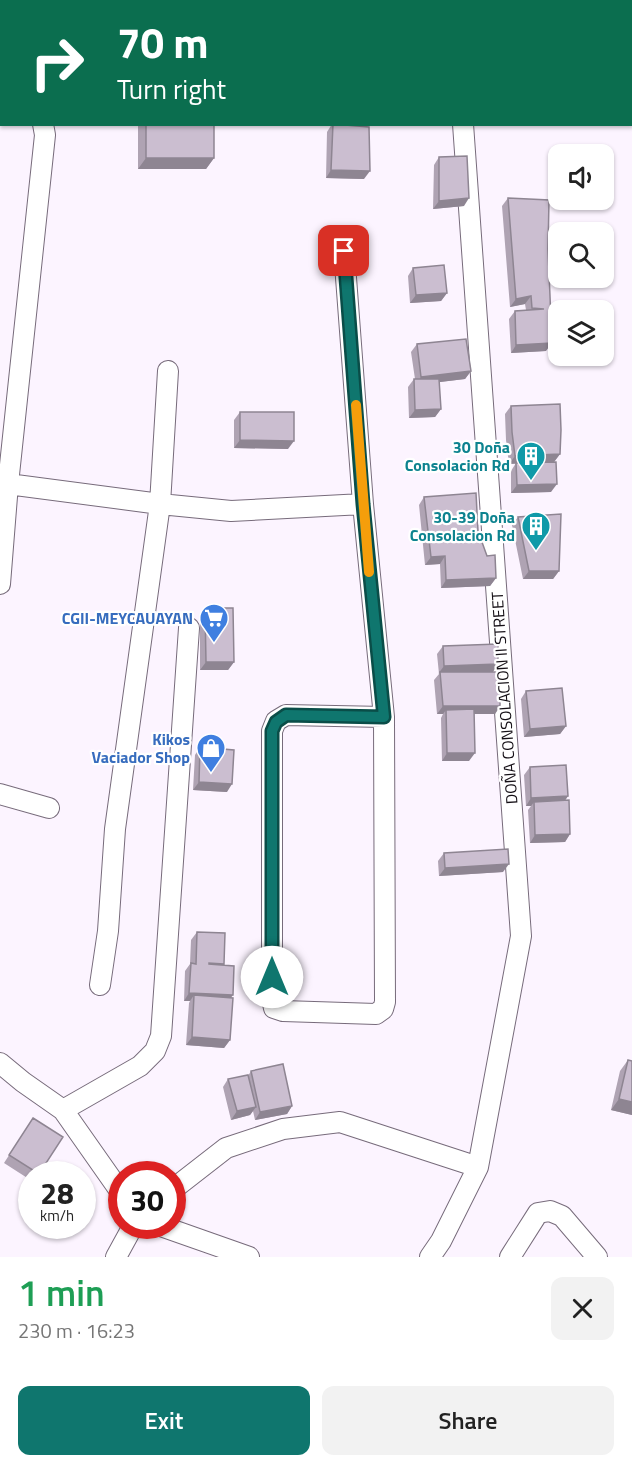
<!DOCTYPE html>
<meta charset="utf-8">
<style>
:root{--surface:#fff;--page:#f2f2f2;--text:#222;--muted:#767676;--accent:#0f766e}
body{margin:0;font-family:"Titillium Web",sans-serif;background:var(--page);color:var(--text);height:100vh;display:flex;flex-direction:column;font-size:22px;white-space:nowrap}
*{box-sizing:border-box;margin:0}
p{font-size:20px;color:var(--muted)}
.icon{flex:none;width:33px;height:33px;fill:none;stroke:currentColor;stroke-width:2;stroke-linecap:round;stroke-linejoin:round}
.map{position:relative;height:1257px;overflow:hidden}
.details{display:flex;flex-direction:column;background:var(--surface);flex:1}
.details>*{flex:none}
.banner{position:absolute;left:0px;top:0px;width:633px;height:126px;box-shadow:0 2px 4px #0004;background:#0b6e4f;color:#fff;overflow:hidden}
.tools{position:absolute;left:548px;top:144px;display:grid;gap:12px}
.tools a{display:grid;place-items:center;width:66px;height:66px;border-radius:12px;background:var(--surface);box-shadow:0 2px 4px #0004;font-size:30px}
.speed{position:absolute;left:18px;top:1161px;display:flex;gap:12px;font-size:30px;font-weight:700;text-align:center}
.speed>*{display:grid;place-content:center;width:78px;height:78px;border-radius:50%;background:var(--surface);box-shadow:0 2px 4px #0004;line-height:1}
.speed small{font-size:15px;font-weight:400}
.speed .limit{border:9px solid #d22;background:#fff;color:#111}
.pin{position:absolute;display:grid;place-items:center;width:51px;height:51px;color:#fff;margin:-26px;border-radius:12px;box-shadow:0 3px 9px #0006}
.me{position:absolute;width:66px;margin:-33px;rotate:0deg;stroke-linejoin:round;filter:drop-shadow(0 0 4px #0008)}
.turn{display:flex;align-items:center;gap:21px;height:126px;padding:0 18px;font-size:27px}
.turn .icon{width:78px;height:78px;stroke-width:2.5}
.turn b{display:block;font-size:42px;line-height:51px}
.round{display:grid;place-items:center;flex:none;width:63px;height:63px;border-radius:12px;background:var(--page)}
.overview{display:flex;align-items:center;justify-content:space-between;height:102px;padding:0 18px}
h1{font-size:36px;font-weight:600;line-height:45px;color:#1e9e55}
.cta{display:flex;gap:12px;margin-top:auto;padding:12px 18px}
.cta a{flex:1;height:69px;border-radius:12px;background:var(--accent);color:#fff;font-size:24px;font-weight:600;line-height:69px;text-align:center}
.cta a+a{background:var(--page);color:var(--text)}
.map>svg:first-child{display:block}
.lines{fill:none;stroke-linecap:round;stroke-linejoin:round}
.street-casing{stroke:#776b7b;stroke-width:22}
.street{stroke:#fff;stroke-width:20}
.wall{fill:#afa3b3}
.shaded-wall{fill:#8e8592}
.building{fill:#cbbed0;stroke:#8e8592;stroke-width:1.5}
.route-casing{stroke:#0a4d48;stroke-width:15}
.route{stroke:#0f766e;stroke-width:10}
.slow{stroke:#f59e0b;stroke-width:10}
.labels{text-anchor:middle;stroke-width:4.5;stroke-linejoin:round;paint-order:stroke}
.culture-label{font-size:16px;font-weight:bold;fill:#0d838f;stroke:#fff;text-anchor:end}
.shop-label{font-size:16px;font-weight:bold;fill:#366cbe;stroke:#fff;text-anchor:end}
.street-label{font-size:16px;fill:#140f15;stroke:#fff}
</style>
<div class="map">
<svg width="632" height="1257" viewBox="0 0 632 1257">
<rect width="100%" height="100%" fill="#fcf4ff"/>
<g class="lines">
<g class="street-casing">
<path id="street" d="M3,0l1,2
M454,0v2
M344,251l19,253 21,213 1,285 -2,7 -7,5 -93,-3 -9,-3 -2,-9v-268l4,-10 10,-6 98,2
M8,484l152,20 71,7 132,-7
M0,584l8,-100 37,-349 -2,-11
M0,794l49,14
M100,985l8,-54 7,-102 45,-325 8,-133
M0,1063l23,19 40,28 59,84
M63,1110l77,-44 15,-15 6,-15 28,-408
M172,1190l54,-42 57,-19 57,-7 138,45
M161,1226l88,31
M116,1257l17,-31
M430,1257l11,-16 37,-74 43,-231 -58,-812
M510,1257l28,-44 12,-2 12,5 35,41"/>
</g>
<use href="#street" class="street"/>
</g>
<path class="wall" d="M138,124h76v34l-8,11h-68z
M332,124l32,55 -38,-1 1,-46z
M439,157l25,49 -31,3 1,-44z
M508,198l38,153 -35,2 -2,-34 6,-8 11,-1 -1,-6 -15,3 -8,-101z
M413,268l34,25 -6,8 -31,2 -2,-27z
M417,344l54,27 -6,8 -26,3 2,27 -6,8 -26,1 -1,-31 6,-8h1l-4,-27z
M511,406l49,48 -6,8 -3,30 -40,1v-22l5,-8 -7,1 -3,-24 -1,-26z
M240,412l48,37 -54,-1v-28z
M424,497l54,34 9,25 9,22 -6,8 -49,2 -1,-24 -15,1 -6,-60z
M518,517l41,54 -6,8h-30l-11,-54z
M205,608l29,54 -6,8h-28v-54z
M443,646l50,26 7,34 -5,8h-21l-5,47h-27l-1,-43 2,-4h-6l-3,-34 5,-6 -2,-20z
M526,691l40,35 -6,8 -36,3 -3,-38z
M200,747l27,45 -34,-2 2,-35z
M530,767l35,34 5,33 -5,8 -35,1 -2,-33 3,-4h-5l-2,-31z
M444,853l59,19 -64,4 -1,-15z
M197,932l27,32 -1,1 8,33 -1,42 -6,8 -38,-3 3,-42 1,-2h-6l1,-30 5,-7 1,-24z
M628,1060l4,1v54l-21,-5 9,-39z
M251,1071l41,35 -5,8 -32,6 -2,-9 -3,4 -19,5 -8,-33 5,-8 20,-3z
M28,1126l11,48h-7v7l-28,-18z"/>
<path class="shaded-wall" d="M146,158h68l-8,11h-68z
M331,170l39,1 -6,8 -38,-1z
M469,198l-5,8 -31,3 6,-8z
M447,293l-6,8 -31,2 6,-8z
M531,296l-6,8 -15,3 6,-8z
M552,343l-6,8 -35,2 5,-8z
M471,371l-6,8 -49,6 5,-8z
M441,409l-6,8 -26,1 6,-8z
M240,440l54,1 -6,8 -54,-1z
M560,454l-6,8 -45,2 6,-8z
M557,484l-6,8 -40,1 6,-8z
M445,556l-5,8 -15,1 6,-8z
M529,571h30l-6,8h-30z
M496,578l-6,8 -49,2 5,-8z
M206,662h28l-6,8h-28z
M498,664l-5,8h-53l-2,2 6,-8z
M443,706h57l-5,8h-49v-4l-3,4h-6z
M566,726l-6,8 -36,3 6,-8z
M447,753h28l-6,8h-27z
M199,782l33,2 -5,8 -34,-2z
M568,796l-5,8 -29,-2 -3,4h-5l5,-8z
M570,834l-5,8 -35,1 5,-8z
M509,864l-6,8 -64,4 6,-8z
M189,993l44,2 -6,8 -33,-8 -4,6h-6z
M192,1037l38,3 -6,8 -38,-3z
M619,1099l13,3v13l-21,-5z
M292,1106l-5,8 -32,6 5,-8z
M256,1107l-6,8 -19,5 6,-9z"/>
<path class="building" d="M146,124h68v34h-68z
M333,124l36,3 1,44 -39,-1z
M467,156l2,42 -30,3v-44z
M508,198l41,2 -1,49 4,94 -36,2 -1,-34 29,-2 -12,-1 -1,-12 -15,3z
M444,265l3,28 -31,2 -3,-27z
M466,339l5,32 -50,6 -4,-33z
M414,379h25l2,30 -26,1z
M560,404l1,26 -1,24 -45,2 -3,-24 -1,-26z
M240,412h54v29l-54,-1z
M556,462l1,22 -40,1 -1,-22z
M476,493l2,38 9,25 8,-1 1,23 -50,2 -1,-24 -14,1 -7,-60z
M561,514l-2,57h-30l-11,-54z
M205,608h28l1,54h-28z
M498,644v20l-54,2 -1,-20z
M440,672h60v34h-57z
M562,688l4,38 -36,3 -4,-38z
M474,709l1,44h-28l-1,-43z
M200,747l34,3 -2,34 -33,-2z
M566,765l2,31 -37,2 -1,-31z
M569,800l1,34 -35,1 -1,-33z
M508,849l1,15 -64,4 -1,-15z
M197,932l28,1 -1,31 -15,-1v1l25,2 -1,29 -44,-2 2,-30 5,1z
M194,995l39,3 -3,42 -38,-3z
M628,1060l4,1v41l-13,-3z
M283,1064l9,42 -32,6 -9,-41z
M248,1075l8,32 -19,4 -9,-32z
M33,1118l30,19 -24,37 -30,-19z"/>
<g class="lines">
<g class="route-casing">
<path id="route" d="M272,977v-246l4,-9 10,-7 98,2 -21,-213 -19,-253"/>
</g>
<use href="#route" class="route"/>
<path class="slow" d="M356,405l13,167"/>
</g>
<defs>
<g id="building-pin" transform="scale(1.5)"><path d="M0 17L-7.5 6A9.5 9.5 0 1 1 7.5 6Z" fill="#0f9aa8" stroke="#fff"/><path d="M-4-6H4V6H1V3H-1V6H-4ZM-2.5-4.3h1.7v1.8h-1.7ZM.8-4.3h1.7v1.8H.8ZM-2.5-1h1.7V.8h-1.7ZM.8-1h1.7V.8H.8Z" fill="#fff"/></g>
<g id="supermarket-pin" transform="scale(1.5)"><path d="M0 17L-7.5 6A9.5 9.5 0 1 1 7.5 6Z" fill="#3f7fe0" stroke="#fff"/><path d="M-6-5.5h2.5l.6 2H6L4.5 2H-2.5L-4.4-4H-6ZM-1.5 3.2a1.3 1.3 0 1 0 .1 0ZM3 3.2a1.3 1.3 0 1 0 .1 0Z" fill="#fff"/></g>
<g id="shop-pin" transform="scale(1.5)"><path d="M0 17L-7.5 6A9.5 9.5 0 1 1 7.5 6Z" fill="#3f7fe0" stroke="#fff"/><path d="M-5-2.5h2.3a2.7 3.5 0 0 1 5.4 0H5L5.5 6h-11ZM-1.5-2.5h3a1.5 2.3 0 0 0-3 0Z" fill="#fff"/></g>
</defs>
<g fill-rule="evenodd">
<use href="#building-pin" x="531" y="456"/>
<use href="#building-pin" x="536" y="526"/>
<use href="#supermarket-pin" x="214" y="618"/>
<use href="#shop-pin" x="211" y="748"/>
</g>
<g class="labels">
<g class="culture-label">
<text x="510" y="453">30 Doña<tspan x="510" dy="18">Consolacion Rd</tspan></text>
<text x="515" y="523">30-39 Doña<tspan x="515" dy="18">Consolacion Rd</tspan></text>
</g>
<g class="shop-label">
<text x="193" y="624">CGII-MEYCAUAYAN</text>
<text x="190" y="745">Kikos<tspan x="190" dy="18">Vaciador Shop</tspan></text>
</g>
<g class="street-label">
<text transform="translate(504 698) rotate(-94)" y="6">DOÑA CONSOLACION II STREET</text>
</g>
</g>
</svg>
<div class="tools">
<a><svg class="icon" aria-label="sound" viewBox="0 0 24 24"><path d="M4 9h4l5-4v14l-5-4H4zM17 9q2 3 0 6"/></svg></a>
<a><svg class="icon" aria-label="search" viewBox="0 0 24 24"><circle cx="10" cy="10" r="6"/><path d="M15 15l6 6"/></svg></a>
<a><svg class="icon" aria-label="layers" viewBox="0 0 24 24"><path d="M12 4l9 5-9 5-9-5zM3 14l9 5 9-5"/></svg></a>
</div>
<div class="speed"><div>28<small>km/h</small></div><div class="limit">30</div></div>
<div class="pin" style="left:344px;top:251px;background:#d93025"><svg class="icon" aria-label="arrive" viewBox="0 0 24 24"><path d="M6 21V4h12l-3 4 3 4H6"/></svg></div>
<svg class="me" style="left:272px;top:977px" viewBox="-20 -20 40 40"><circle r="19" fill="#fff"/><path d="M0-13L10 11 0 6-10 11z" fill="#0f766e"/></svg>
<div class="banner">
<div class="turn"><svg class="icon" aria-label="right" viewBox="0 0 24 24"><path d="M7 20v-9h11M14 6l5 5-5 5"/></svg><div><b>70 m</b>Turn right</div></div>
</div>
</div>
<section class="details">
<div class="overview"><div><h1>1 min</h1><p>230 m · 16:23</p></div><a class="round"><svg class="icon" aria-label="close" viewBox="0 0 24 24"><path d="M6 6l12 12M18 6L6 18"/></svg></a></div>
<div class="cta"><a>Exit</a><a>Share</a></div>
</section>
